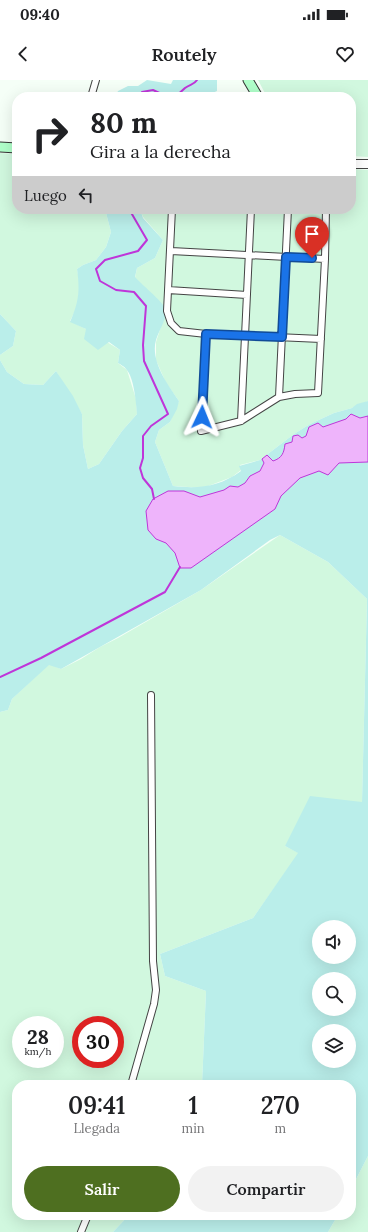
<!DOCTYPE html>
<html lang="es">
<style>
:root{--surface:#fff;--page:#f2f2f2;--text:#202124;--muted:#757577;--accent:#4e6f20}
body{margin:0;font-family:Lora,serif;background:var(--page);color:var(--text);height:100vh;display:flex;flex-direction:column;font-size:15px;white-space:nowrap}
*{box-sizing:border-box;margin:0}
p{font-size:13px;color:var(--muted)}
.icon{flex:none;width:22px;height:22px;fill:none;stroke:currentColor;stroke-width:2;stroke-linecap:round;stroke-linejoin:round}
.map{position:relative;flex:1;overflow:hidden}
.side{position:absolute;left:12px;top:1000px;width:344px;height:140px;display:flex;flex-direction:column;background:var(--surface);border-radius:16px;box-shadow:0 4px 16px #0002}
.side>*{flex:none}
.banner{position:absolute;left:12px;top:12px;width:344px;height:122px;border-radius:16px;box-shadow:0 4px 16px #0002;background:#fff;color:var(--text);overflow:hidden}
.fabs{position:absolute;left:312px;top:840px;display:grid;gap:8px}
.fabs a{display:grid;place-items:center;width:44px;height:44px;border-radius:50%;background:var(--surface);box-shadow:0 4px 16px #0002;font-size:20px}
.speed{position:absolute;left:12px;top:936px;display:flex;gap:8px;font-size:20px;font-weight:700;text-align:center}
.speed>*{display:grid;place-content:center;width:52px;height:52px;border-radius:50%;background:var(--surface);box-shadow:0 4px 16px #0002;line-height:1}
.speed small{font-size:10px;font-weight:400}
.speed .limit{border:6px solid #d22;background:#fff;color:#111}
.pin{position:absolute;display:grid;place-items:center;width:34px;height:34px;color:#fff;margin:-41px -17px;border-radius:50% 50% 50% 0;rotate:-45deg;box-shadow:0 0 4px #0007}
.pin .icon{rotate:45deg}
.me{position:absolute;width:44px;margin:-22px;rotate:2deg;stroke-linejoin:round;filter:drop-shadow(0 0 3px #0008)}
.turn{display:flex;align-items:center;gap:14px;height:84px;padding:0 12px;font-size:18px}
.turn .icon{width:52px;height:52px;stroke-width:2.5}
.turn b{display:block;font-size:28px;line-height:34px}
.then{display:flex;align-items:center;height:38px;padding:0 12px;background:#0003;gap:8px;font-size:15px}
.eta{display:flex;justify-content:space-evenly;align-items:center;height:68px;text-align:center}
.eta b{font-size:24px;font-weight:600;line-height:28px}
.cta{display:flex;gap:8px;margin-top:auto;padding:8px 12px}
.cta a{flex:1;height:46px;border-radius:24px;background:var(--accent);color:#fff;font-size:16px;font-weight:600;line-height:46px;text-align:center}
.cta a+a{background:var(--page);color:var(--text)}
.status{display:flex;justify-content:space-between;align-items:center;height:28px;padding:0 20px;background:var(--surface);direction:ltr}
.status svg{height:11px;fill:currentColor}
header{display:flex;justify-content:space-between;align-items:center;height:52px;padding:0 12px;background:var(--surface);font-size:18px;font-weight:600}
.map>svg:first-child{display:block}
.farmland{fill:#d1f8df;fill-rule:evenodd}
.green{fill:#baeeea;fill-rule:evenodd}
.water{fill:#eeb4fb;stroke:#bf35d9}
.lines{fill:none;stroke-linecap:round;stroke-linejoin:round}
.stream{stroke:#bf35d9;stroke-width:2}
.minor-casing{stroke:#444;stroke-width:8}
.tertiary-casing{stroke:#444;stroke-width:10}
.secondary-casing{stroke:#333;stroke-width:11}
.minor{stroke:#fff;stroke-width:6}
.tertiary{stroke:#fff;stroke-width:8}
.secondary{stroke:#b0ffca;stroke-width:9}
.route-casing{stroke:#114b97;stroke-width:10}
.route{stroke:#1a73e8;stroke-width:7}
</style>
<div class="status"><b>09:40</b><svg viewBox="0 0 49 12"><path d="M0 12V9h3v3zM5 12V6h3v6zM10 12V3h3v9zM15 12V0h3v12zM26 1h20v11H26zM47 4h2v5h-2z"/></svg></div>
<header><svg class="icon" aria-label="back" viewBox="0 0 24 24"><path d="M15 5l-7 7 7 7"/></svg>Routely<svg class="icon" aria-label="heart" viewBox="0 0 24 24"><path d="M12 20l-8-8c-3-5 5-10 8-4 3-6 11-1 8 4z"/></svg></header>
<div class="map">
<svg width="368" height="1152" viewBox="0 0 368 1152">
<rect width="100%" height="100%" fill="#f5fff7"/>
<path class="farmland" d="M258,0h110v77l-17,-1v-59h-84z
M0,73l17,1v55h88l6,23 -5,15 -10,13 -13,5 -6,4 3,16 -3,22 -7,14 16,8 34,21 -2,13 9,7 9,29 1,15 -15,17 -23,33 -11,5 -5,-24 -1,-31 -26,-43 -13,14 -19,-1 -17,-12 -7,-12v-5l13,-9 3,-15 -16,-17z
M351,89l17,1v231l-16,7 -18,5 -24,11 -16,10 -34,26 -20,5 1,5 -9,7 -29,11 -30,-2 -18,-44 4,-12 11,-8 9,-21 -13,-18 -10,-23v-18l9,-28 -30,-36 2,-10 18,-10 8,-18 -20,-23 -3,-8h211z
M280,455l48,27 39,37 -5,203 -77,44 14,7 -46,65 -93,36 5,22 41,15 -4,94h-185v130h112l-16,17h-113v-520l8,-2 4,-11 37,-35 12,5 20,-10 19,-12 18,-9 83,-48zM21,945h34v34h-34zM81,945h34v34h-34z
M368,1076v76h-40l10,-17h13v-26z"/>
<path class="green" d="M147,0l24,4 2,-4h44v11l-14,6h-88l3,-6 10,-5h10z
M105,129h35l3,9 20,22 -8,18 -18,10 -2,9c5,6 28,25 30,31 3,10 -6,22 -9,32 -6,21 12,45 23,61l-2,8 -7,13 -11,8 -4,12 18,44c26,3 46,1 68,-15l-2,-5 21,-6 34,-26 16,-10 24,-11 18,-5 5,-4 11,-3v755l-17,33v-104h-149l4,-94 -41,-15 -5,-22 93,-36 45,-65 -13,-7 25,-50 52,6 5,-203 -39,-37 -48,-27 -10,5 -69,50 -140,79 -12,-4 -37,34 -4,11 -8,2v-352l7,12 17,12 19,1 13,-14 17,25 9,18 1,31 5,24 11,-5 23,-33 15,-17c-1,-12 -3,-37 -11,-45 -2,-3 -5,-4 -8,-6l2,-13 -11,-8 -11,8 -14,-11 2,-10 -16,-7c9,-20 10,-32 7,-53l6,-4 13,-5 10,-13 5,-15zM319,847h30v30h-30zM319,899h30v30h-30zM319,951h30v30h-30z
M0,234l16,17 -3,15 -13,9z
M129,1135h209l-10,17h-215z"/>
<path class="water" d="M351,334l9,4 8,-2v46l-29,1 -11,12 -9,-4 -19,7 -19,18 -6,13 -84,59h-11l-5,-15 -9,-10 -10,-4 -8,-9 -2,-19 7,-12 15,-8h16l16,6 24,-7 6,-4 8,1 7,-4 5,-7 10,-5 4,-8 -2,-4 5,-4 6,6c9,-3 11,-8 12,-17l7,-2 1,-6 5,-1 4,3 4,-2 3,-9 9,-4 5,4 23,-8z"/>
<g class="lines">
<path class="stream" d="M139,17l3,-5 11,-2 15,7
M174,17c5,-3 7,-5 11,-9 5,-4 9,-3 12,-8
M129,129l18,31 -9,11 -33,9 -9,9 4,12 16,9 18,2 12,14 -3,39 1,16 24,53 -17,12 -8,10v22l-3,10 3,10 9,11 2,10
M0,597l41,-19 124,-66 15,-25"/>
<g class="minor-casing">
<path id="minor" d="M91,17l5,-17
M172,129l-5,102 4,12 8,8 27,3 115,5
M171,171l154,8
M168,210l79,5
M206,254l-5,97 40,-10 38,-24 16,-3 23,-1 7,-134 1,-50
M279,317l9,-188
M241,341l10,-212
M131,1005l23,-81 2,-14 -3,-29 -2,-266
M81,1152l7,-17"/>
</g>
<g class="tertiary-casing">
<path id="tertiary" d="M351,84h17"/>
</g>
<g class="secondary-casing">
<path id="secondary" d="M248,0l10,17
M0,67l17,1"/>
</g>
<use href="#minor" class="minor"/>
<use href="#tertiary" class="tertiary"/>
<use href="#secondary" class="secondary"/>
</g>
<g class="lines">
<g class="route-casing">
<path id="route" d="M202,337l4,-83 76,3 4,-80 26,1"/>
</g>
<use href="#route" class="route"/>
</g>
</svg>
<div class="fabs">
<a><svg class="icon" aria-label="sound" viewBox="0 0 24 24"><path d="M4 9h4l5-4v14l-5-4H4zM17 9q2 3 0 6"/></svg></a>
<a><svg class="icon" aria-label="search" viewBox="0 0 24 24"><circle cx="10" cy="10" r="6"/><path d="M15 15l6 6"/></svg></a>
<a><svg class="icon" aria-label="layers" viewBox="0 0 24 24"><path d="M12 4l9 5-9 5-9-5zM3 14l9 5 9-5"/></svg></a>
</div>
<div class="speed"><div>28<small>km/h</small></div><div class="limit">30</div></div>
<div class="pin" style="left:312px;top:178px;background:#d93025"><svg class="icon" aria-label="arrive" viewBox="0 0 24 24"><path d="M6 21V4h12l-3 4 3 4H6"/></svg></div>
<svg class="me" style="left:202px;top:337px" viewBox="-20 -20 40 40"><path d="M0-17L14 15 0 8-14 15z" fill="#1a73e8" stroke="#fff" stroke-width="4"/></svg>
<div class="banner">
<div class="turn"><svg class="icon" aria-label="right" viewBox="0 0 24 24"><path d="M7 20v-9h11M14 6l5 5-5 5"/></svg><div><b>80 m</b>Gira a la derecha</div></div>
<div class="then">Luego<svg class="icon" aria-label="left" viewBox="0 0 24 24"><path d="M17 20v-9H6M10 6l-5 5 5 5"/></svg></div>
</div>
<section class="side">
<div class="eta">
<div><b>09:41</b><p>Llegada</p></div>
<div><b>1</b><p>min</p></div>
<div><b>270</b><p>m</p></div>
</div>
<div class="cta"><a>Salir</a><a>Compartir</a></div>
</section>
</div>
